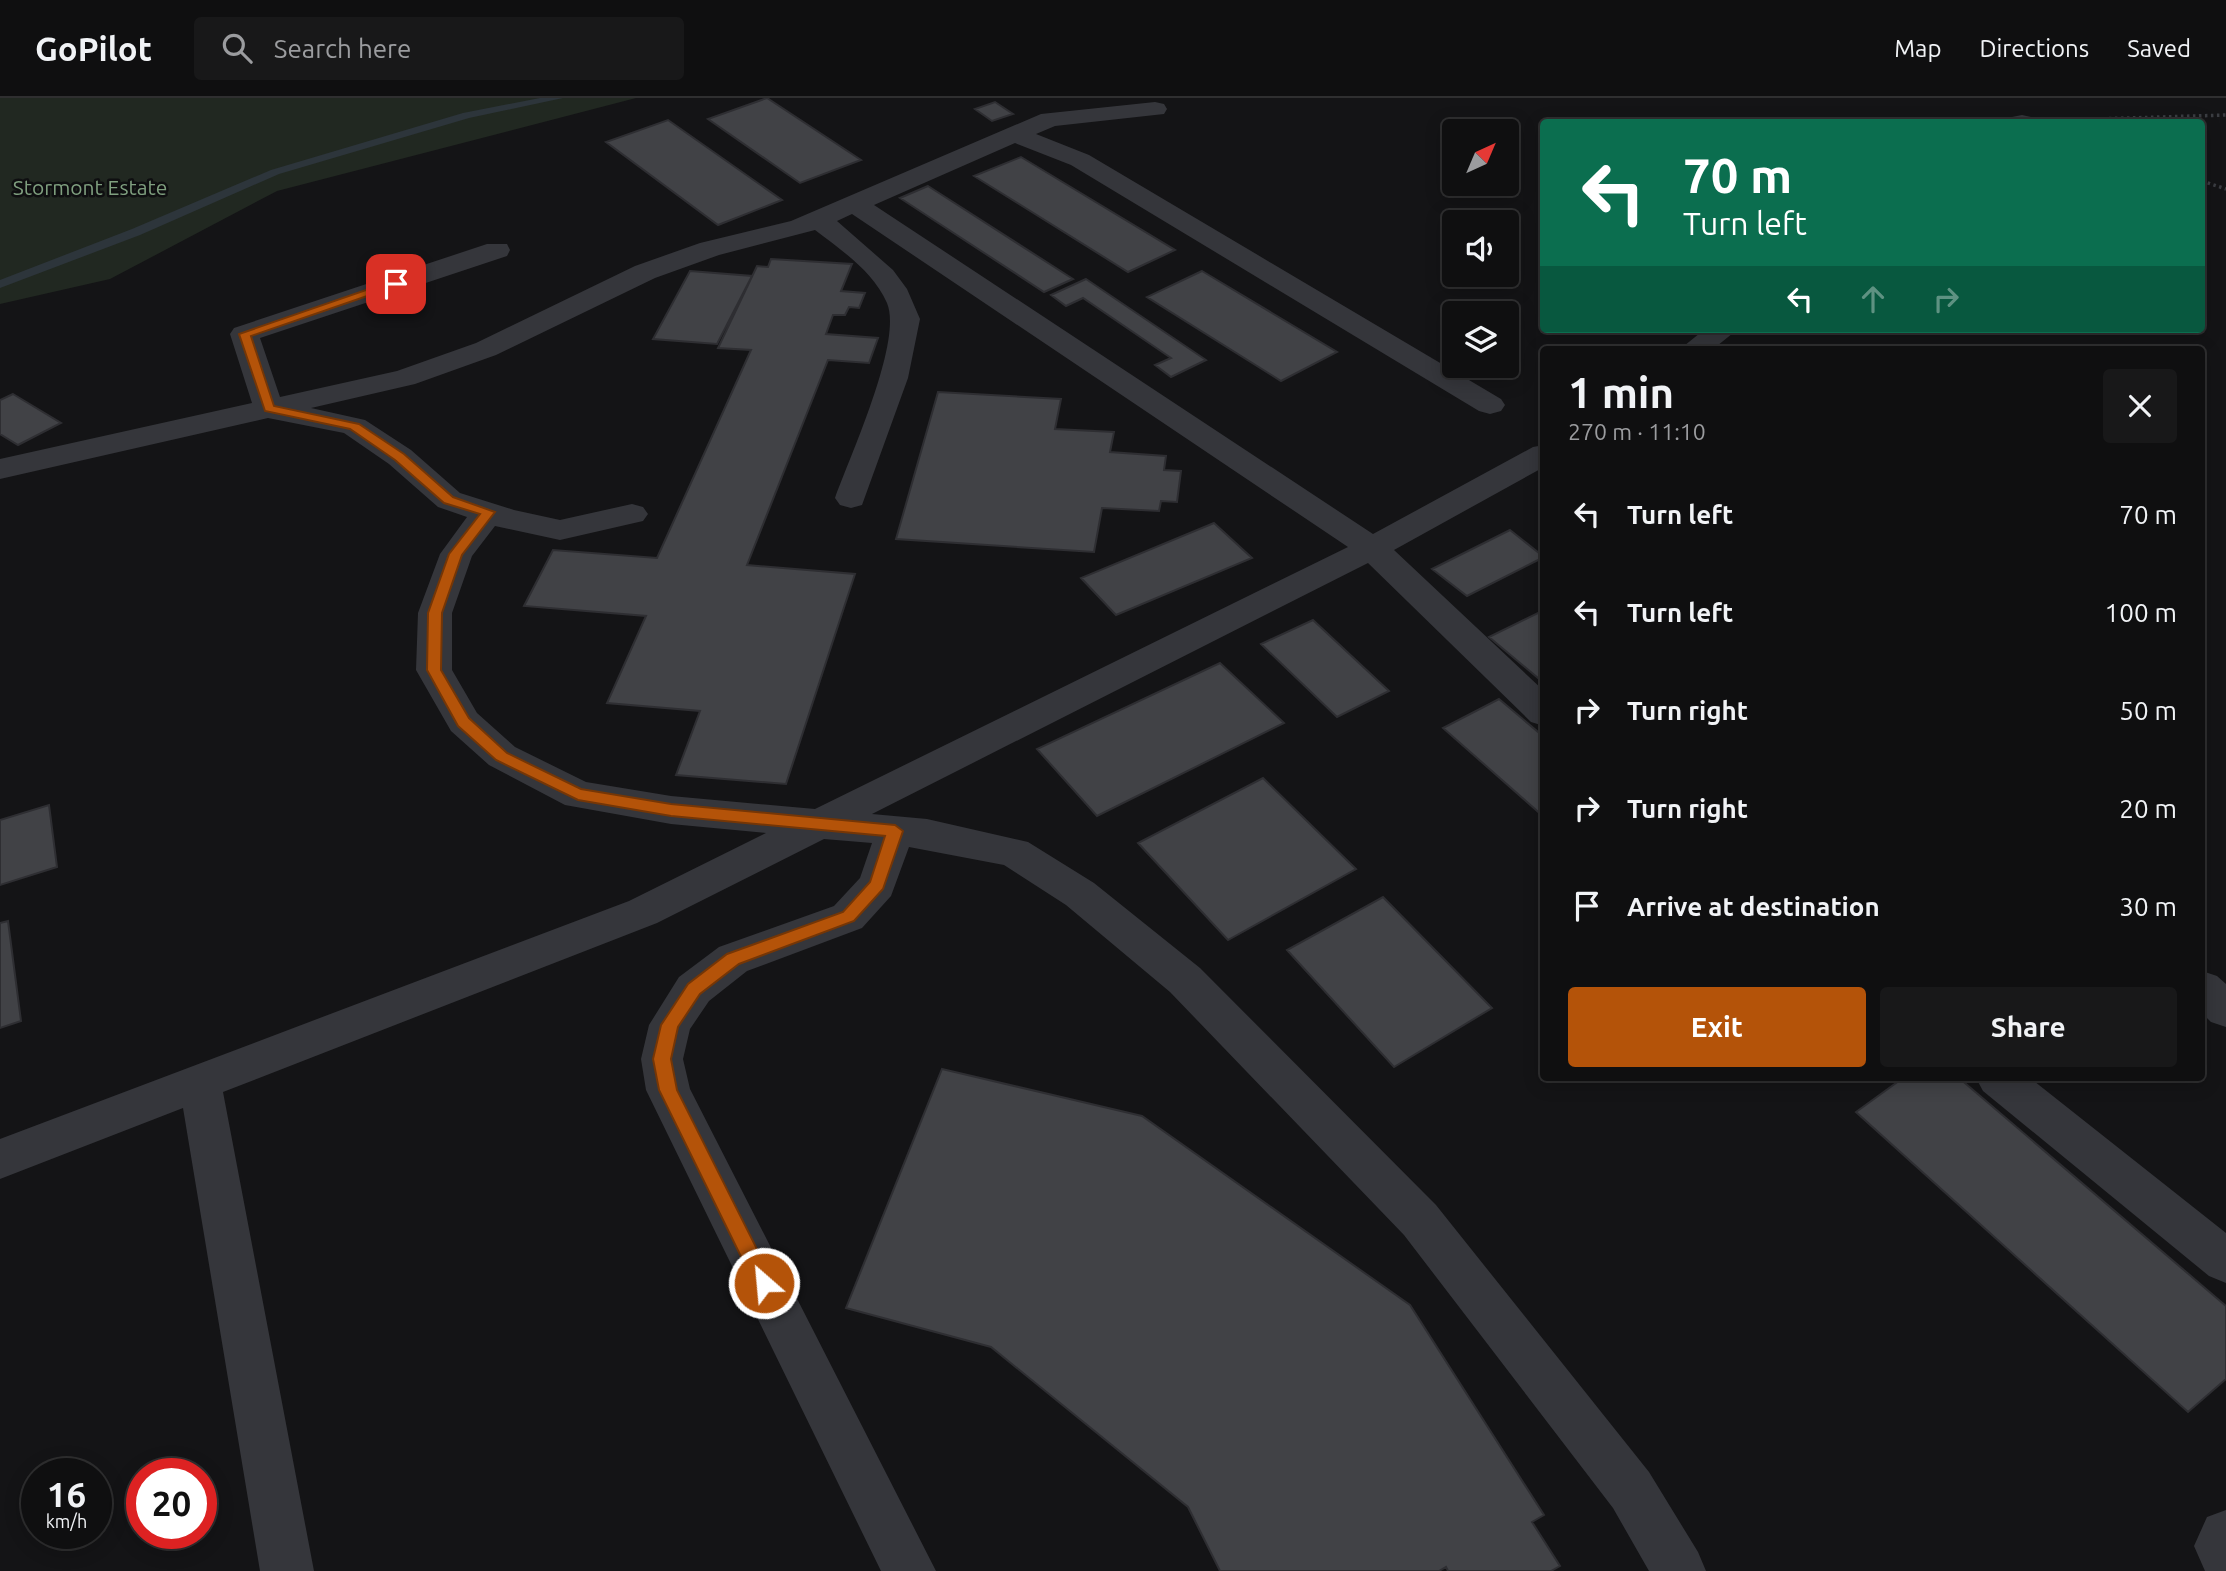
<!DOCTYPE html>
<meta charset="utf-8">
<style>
:root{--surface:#0f0f10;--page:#181819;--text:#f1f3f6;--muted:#9b9c9f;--line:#2f2f30;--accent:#b45309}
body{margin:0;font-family:Ubuntu,sans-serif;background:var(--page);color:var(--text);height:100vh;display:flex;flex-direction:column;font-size:26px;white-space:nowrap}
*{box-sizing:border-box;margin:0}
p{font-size:23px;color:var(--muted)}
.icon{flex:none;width:38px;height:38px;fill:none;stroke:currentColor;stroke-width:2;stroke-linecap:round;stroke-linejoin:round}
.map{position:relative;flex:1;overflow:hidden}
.panel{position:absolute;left:1540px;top:248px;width:665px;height:735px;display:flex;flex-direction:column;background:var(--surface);border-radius:7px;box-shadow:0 4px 18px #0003,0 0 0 2px var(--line)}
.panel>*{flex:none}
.top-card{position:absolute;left:1540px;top:21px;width:665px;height:214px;border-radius:7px;box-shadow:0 4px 18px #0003,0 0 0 2px var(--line);background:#0b6e4f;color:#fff;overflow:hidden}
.needle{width:46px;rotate:44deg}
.controls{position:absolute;left:1442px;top:21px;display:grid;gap:14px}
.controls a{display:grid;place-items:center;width:77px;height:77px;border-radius:7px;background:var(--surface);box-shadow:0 4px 18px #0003,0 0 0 2px var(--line);font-size:35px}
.speed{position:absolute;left:21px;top:1360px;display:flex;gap:14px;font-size:35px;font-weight:700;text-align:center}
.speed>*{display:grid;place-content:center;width:91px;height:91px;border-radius:50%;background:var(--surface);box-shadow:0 4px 18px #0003,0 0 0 2px var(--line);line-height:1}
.speed small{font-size:18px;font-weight:400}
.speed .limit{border:10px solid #d22;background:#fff;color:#111}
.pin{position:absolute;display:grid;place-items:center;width:60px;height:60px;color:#fff;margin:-30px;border-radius:14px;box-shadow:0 4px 10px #0006}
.me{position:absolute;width:77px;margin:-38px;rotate:333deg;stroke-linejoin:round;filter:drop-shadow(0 0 5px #0008)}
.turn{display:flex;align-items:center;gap:24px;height:147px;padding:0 28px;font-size:32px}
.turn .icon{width:91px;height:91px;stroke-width:2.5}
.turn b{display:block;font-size:49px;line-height:60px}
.lanes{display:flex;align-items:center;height:66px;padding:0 28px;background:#0003;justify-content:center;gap:35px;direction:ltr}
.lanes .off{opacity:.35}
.round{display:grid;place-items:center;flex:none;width:74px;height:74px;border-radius:7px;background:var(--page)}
.summary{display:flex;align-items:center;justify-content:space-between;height:119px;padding:0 28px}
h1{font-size:42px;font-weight:700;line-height:52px}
.action{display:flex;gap:14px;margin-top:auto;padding:14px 28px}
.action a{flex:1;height:80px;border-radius:7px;background:var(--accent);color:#fff;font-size:28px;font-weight:700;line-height:80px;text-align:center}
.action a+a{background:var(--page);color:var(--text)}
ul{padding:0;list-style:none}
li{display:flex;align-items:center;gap:21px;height:98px;padding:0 28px}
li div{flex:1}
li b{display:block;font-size:26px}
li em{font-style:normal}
header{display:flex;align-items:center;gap:42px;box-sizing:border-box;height:98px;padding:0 35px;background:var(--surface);border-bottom:2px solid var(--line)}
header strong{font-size:33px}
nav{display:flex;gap:38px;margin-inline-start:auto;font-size:24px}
.search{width:490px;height:63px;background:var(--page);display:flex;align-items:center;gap:18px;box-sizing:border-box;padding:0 24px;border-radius:7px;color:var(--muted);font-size:26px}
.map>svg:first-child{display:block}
.green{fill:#212821}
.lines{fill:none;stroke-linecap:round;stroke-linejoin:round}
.stream{fill:#2d353b;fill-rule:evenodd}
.building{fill:#414246;stroke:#2e2e32;stroke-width:2}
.path{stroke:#3b3d42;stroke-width:3.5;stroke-dasharray:2.5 3.5;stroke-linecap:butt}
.minor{fill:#35363b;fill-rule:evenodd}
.route{fill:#b45309;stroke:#753606;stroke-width:2}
.labels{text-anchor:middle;stroke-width:5;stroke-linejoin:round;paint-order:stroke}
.far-park-label{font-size:21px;fill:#7f9f7f;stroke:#0f0f11}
</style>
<header>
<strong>GoPilot</strong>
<div class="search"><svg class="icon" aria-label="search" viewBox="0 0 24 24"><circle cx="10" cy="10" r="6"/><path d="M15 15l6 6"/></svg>Search here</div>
<nav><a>Map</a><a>Directions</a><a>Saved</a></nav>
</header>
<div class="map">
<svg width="2226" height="1473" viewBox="0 0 2226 1473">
<rect width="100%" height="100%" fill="#141416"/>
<path class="green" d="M0,0h636l-359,93 -167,88 -110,25z"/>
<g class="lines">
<path class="stream" d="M540,0h23l-94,20 -190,56 -139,61 -140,53v-8l132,-51 139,-59 192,-57z"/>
</g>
<path class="building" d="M767,0l94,62 -61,23 -92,-64z
M995,4l18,12 -21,7 -17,-12z
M668,22l114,80 -64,25 -112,-83z
M1021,59l154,93 -47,22 -154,-96z
M928,88l145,93 -29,13 -144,-94z
M771,161l81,5 -11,27 24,2 -6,15 -10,-1 -4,8h-12l-7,19 52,4 -9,25 -41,-3 -81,205 108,9 -69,210 -110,-9 24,-64 -93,-8 39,-87 -122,-10 29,-56 104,8 94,-208 -33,-2 39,-82 11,1z
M690,173l62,5 -35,68 -64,-5z
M1202,173l135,81 -56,29 -134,-84z
M1086,181l120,81 -35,17 -16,-12 16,-7 -88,-60 -17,8 -15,-11z
M938,294l123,7 -6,30 59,3 -4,20 56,4 -2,14 17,1 -4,31 -16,-1 -2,10 -57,-3 -8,44 -198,-13z
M13,296l48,29 -43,22 -18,-11v-34z
M1214,425l38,35 -136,57 -35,-37z
M1510,432l34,27 -77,39 -35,-27z
M1544,512v73l-55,-46z
M1313,522l76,71 -52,26 -76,-73z
M1220,565l64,60 -187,93 -60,-67z
M1499,601l45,38v80l-101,-89z
M1263,680l93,91 -128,71 -90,-97z
M49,707l8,62 -57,18v-65z
M1383,799l109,111 -98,59 -107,-117z
M8,823l13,100 -21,7v-105z
M942,971l200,47 268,189 134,210 -12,7 28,44 -9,5h-103l-2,-4 -7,4h-219l-32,-64 -197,-160 -145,-39z
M1903,980h56l267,228v73l-38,33 -332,-300z"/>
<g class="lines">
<path class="path" d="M2061,22l165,-5
M2202,83l24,8"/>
<path class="minor" d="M1155,4l9,2 3,5 -3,5 -109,12 -19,8 53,21 412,244 4,6 -4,6 -11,3 -11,-3 -408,-246 -56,-22 -141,62 499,329 160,-87 11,-2v22l-150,83 150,141v35l-13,-4 -163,-159 -496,251 55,5 101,23 66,41 106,85 236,237 213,267 49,80 8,19h-57l-36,-63 -209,-273 -234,-243 -104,-87 -62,-40 -95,-18 -18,49 -29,32 -115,43 -38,30 -19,28 -7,30 7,30 246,482h-55l-235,-481 -5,-31 8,-34 30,-48 40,-30 115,-41 26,-28 12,-35 -48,-4 -167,84 -434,169 91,479h-54l-77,-463 -183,71v-40l629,-238 137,-68 -95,-9 -106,-19 -76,-40 -38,-34 -35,-61 2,-57 22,-59 27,-37 -29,-10 -49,-43 -45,-31 -76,-15 -268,61v-20l252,-56 -22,-69 4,-6 253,-84h20l3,6 -3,6 -247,82 20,59 117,-26 79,-28 159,-77 65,-23 91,-22 250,-107zM852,116l496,333 -533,262 -144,-13 -85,-14 -71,-35 -38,-34 -25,-43v-57l20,-57 23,-30 65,14 83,-19 5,-7 -5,-7 -11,-3 -72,16 -46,-10 -54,-17 -49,-43 -46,-30 -54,-12 104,-24 81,-29 159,-77 64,-23 96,-25c26,20 58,41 72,73 16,38 -37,153 -52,195l5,7 11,3 11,-3 46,-127 12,-59 -13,-30 -14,-19 -56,-49z
M2022,17l9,2 3,5h-25l3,-5z
M1705,231h33l-26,21h-33z
M2202,873l15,5 9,8v43l-15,-5 -9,-9z
M1976,980h54l196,155v50l-17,-7 -226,-185z
M2226,1412v61h-21l-11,-25 13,-29z"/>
</g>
<path class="route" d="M392,183l10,3 -151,52 23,70 85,18 45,30 49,43 42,15 -33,43 -20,58 -1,57 28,48 38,35 74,36 90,15 224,21 8,6 -20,58 -29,32 -115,43 -39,30 -22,33 -7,32 6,31 97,193 -3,6 -7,3 -7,-3 -98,-199 -6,-31 8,-34 27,-41 39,-30 116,-42 27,-30 15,-46 -214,-20 -93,-16 -82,-40 -38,-34 -31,-56 1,-57 21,-59 31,-40 -36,-11 -49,-43 -45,-31 -85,-18 -26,-77z"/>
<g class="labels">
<g class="far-park-label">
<text x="90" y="97">Stormont Estate</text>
</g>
</g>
</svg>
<div class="controls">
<a><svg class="needle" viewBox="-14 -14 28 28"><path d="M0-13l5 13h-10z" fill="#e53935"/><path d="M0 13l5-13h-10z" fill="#9b9c9f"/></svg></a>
<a><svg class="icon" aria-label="sound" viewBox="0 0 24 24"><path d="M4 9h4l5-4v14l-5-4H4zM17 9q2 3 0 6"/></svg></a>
<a><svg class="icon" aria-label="layers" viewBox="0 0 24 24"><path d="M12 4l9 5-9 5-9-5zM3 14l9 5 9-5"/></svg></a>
</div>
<div class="speed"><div>16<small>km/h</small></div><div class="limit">20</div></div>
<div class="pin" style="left:396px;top:186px;background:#d93025"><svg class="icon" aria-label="arrive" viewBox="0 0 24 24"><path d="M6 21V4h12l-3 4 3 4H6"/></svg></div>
<svg class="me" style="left:764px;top:1185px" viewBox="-20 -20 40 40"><circle r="17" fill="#b45309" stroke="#fff" stroke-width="3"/><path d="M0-11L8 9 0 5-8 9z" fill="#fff"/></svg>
<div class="top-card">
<div class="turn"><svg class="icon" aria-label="left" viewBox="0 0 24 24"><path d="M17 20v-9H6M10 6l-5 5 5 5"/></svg><div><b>70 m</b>Turn left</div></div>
<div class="lanes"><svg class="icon" aria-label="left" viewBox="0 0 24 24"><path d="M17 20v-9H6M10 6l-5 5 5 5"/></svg><svg class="icon off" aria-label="ahead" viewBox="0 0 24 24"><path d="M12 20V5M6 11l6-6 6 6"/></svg><svg class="icon off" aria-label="right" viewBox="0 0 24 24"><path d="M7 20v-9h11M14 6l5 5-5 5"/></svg></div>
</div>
<section class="panel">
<div class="summary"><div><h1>1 min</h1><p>270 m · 11:10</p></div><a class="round"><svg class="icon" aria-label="close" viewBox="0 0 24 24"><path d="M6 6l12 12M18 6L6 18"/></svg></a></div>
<ul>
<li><svg class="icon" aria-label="left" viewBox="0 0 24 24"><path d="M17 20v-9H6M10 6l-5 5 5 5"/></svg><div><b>Turn left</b></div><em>70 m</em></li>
<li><svg class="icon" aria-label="left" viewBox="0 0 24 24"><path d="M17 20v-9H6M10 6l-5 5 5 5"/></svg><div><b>Turn left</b></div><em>100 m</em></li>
<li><svg class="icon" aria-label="right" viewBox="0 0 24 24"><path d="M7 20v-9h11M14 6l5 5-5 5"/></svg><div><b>Turn right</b></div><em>50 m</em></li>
<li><svg class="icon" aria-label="right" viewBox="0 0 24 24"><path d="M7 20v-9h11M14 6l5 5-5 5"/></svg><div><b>Turn right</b></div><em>20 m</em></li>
<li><svg class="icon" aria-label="arrive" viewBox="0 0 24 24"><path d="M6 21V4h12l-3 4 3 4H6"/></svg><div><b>Arrive at destination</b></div><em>30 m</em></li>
</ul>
<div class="action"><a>Exit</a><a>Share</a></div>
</section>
</div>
